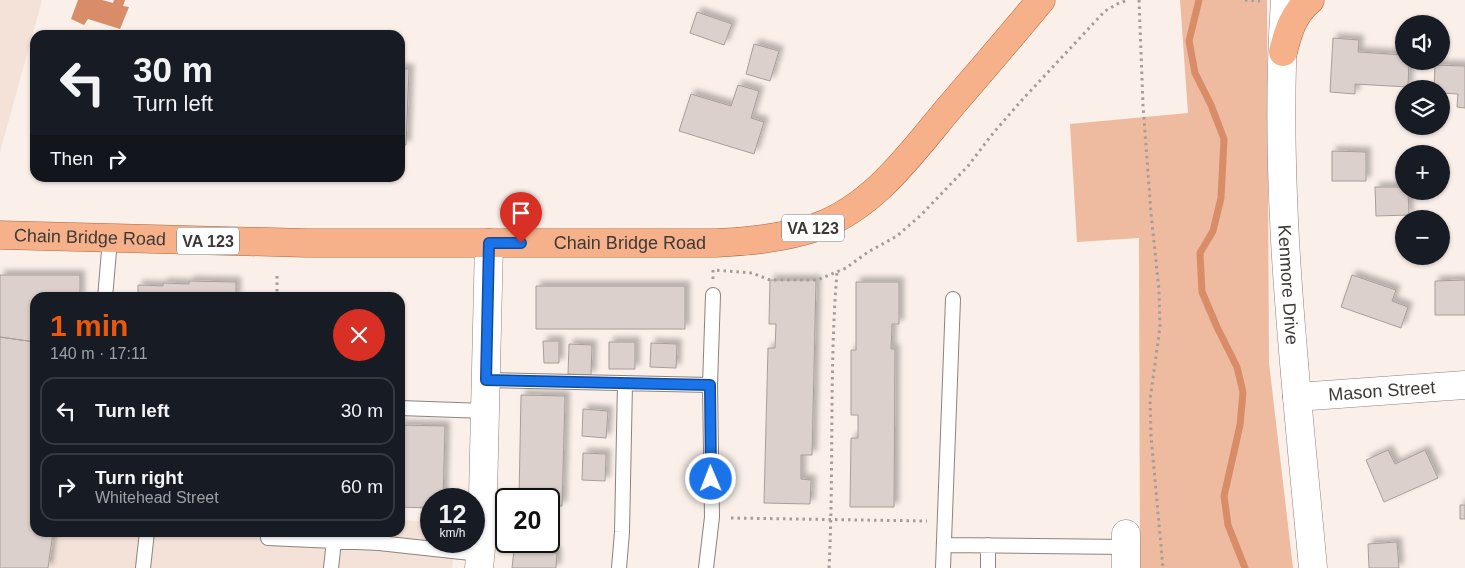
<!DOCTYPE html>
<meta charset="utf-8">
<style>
:root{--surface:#171b24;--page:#20242c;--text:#f1f3f6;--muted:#9ea1a6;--line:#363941;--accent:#ea580c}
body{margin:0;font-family:Arial,sans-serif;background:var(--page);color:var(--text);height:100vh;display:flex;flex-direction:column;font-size:19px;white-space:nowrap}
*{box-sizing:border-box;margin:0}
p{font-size:16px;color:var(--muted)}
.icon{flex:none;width:28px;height:28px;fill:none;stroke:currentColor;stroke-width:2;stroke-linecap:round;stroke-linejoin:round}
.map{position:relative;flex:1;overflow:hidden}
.drawer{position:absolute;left:30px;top:292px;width:375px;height:245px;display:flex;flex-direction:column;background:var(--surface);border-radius:15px;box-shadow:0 1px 4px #0004}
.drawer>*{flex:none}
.top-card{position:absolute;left:30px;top:30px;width:375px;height:152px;border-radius:15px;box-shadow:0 1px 4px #0004;background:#171b24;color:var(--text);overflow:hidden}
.tools{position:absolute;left:1395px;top:15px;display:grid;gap:10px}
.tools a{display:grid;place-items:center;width:55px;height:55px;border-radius:50%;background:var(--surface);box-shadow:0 1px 4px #0004;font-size:25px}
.speed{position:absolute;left:420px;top:488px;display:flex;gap:10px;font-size:25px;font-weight:700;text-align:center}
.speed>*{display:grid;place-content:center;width:65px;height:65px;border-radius:50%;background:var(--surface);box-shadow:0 1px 4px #0004;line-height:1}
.speed small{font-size:12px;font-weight:400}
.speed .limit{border:2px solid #111;border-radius:8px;background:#fff;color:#111}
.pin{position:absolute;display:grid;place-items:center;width:42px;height:42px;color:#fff;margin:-51px -21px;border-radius:50% 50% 50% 0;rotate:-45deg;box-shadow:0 0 5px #0007}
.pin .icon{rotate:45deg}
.me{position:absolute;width:55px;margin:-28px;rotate:359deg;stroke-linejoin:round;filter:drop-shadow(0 0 4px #0008)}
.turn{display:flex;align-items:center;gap:18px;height:105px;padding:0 20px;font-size:22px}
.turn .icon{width:65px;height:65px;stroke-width:2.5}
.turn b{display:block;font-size:35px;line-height:42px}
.then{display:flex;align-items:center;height:48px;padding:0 20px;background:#0003;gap:10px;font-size:19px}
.round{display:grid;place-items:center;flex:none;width:52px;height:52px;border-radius:26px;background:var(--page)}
.summary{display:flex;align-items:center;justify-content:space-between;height:85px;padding:0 20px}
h1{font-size:30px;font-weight:700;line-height:38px;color:var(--accent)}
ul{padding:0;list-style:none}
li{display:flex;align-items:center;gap:15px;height:68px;margin:0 10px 8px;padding:0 10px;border:2px solid var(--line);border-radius:15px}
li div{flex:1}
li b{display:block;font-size:19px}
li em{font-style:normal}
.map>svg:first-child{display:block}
.built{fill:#f4e2d9}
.green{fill:#eebaa0}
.water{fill:#d88d68}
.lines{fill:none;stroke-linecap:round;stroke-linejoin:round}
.stream{stroke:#d88d68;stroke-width:7}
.building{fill:#dbd0cb;stroke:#a89e99;filter:url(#shadow)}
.lane-casing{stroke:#8d837e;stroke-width:16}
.street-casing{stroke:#8d837e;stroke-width:29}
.secondary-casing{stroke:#8d837e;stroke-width:29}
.primary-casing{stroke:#b1653a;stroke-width:29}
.path{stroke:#a59d99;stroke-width:3;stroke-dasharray:2.5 4;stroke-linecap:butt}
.lane{stroke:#fff;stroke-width:14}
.street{stroke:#fff;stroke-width:28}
.secondary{stroke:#fff;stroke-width:28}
.primary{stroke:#f6b18a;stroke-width:28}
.route-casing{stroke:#114b97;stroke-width:12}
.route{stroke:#1a73e8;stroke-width:9}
.labels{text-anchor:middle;stroke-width:4.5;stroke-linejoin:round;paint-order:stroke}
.shield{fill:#fefefe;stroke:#777473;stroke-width:1}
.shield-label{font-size:16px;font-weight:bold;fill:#3d3937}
.street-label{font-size:18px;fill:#3d3937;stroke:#fefefe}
</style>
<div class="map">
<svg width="1465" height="568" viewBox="0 0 1465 568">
<defs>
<filter id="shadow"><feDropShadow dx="4.5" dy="-4.5" stdDeviation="2.5" flood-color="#0004"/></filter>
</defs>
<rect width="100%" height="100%" fill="#faefe9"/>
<path class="built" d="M0,0h42l-42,152z
M400,520l31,2v19h24l-3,27h-403l6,-35 345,-1z"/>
<path class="green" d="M1180,0h87l2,363 24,205h-153l-1,-330 -62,4 -7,-118 118,-11z"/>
<path class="water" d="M78,0h24l11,3 1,-3h11l-2,6 6,1 -9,22 -32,-10 -4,6 -13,-6z"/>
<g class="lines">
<path class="stream" d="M1199,0l-10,41 6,32 16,32 13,34 -3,59 -8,33 -13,22 2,39 15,35 20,40 6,25 -3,33 -16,71 4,29 17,43"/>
</g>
<path class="building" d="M697,12l35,12 -8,21 -34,-12z
M1333,38l26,2 -1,12 46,3v6h5l-1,26 -53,-3v10l-25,-2z
M754,44l25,7 -9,30 -24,-7z
M1435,65l30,1v42l-8,-1 1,-13 -17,-1v-4h-7z
M400,68l9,1 -3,76h-6z
M738,85l21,6 -8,27 13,4 -10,32 -75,-23 12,-37 40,12z
M1332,151l34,1v29h-34z
M1375,187h29v4h4l1,24 -33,1z
M0,275h80v23h-45v44l-35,-5z
M1352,275l44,15 -4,11 16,6 -7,21 -60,-21z
M770,280h46l-4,175h-11v24l10,1 -1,24 -46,-1 4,-155h7l1,-24h-7z
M1465,280v35h-30v-34z
M189,281l47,1v16h-98v-13l25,1v-3l26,1z
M856,282h43v42h-7l-1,25h4l-1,158h-44l1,-69h7v-23h-7v-65h5z
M536,286h149v43h-149z
M0,337l35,5v190h18l-5,36h-48z
M543,341h16v22h-15z
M609,342h26v27h-26z
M651,343l26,1 -1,24 -26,-1z
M569,344l23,1 -1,30 -23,-1z
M521,395l44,1 -3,110h-13v-7h-30z
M583,409l25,2 -2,27 -24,-2z
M400,425l45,1 -2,73h-12v9l-31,-1z
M1388,450l7,14 30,-14 13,28 -54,24 -18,-42z
M583,453l23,1 -1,27 -23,-1z
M1460,505h5v14h-5z
M1397,542l2,26h-30l-1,-24z
M514,550l43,3 -1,15h-44z"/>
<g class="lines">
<g class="lane-casing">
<path id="lane" d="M105,298l5,-59
M486,380l224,5
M400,408l85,3
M268,538l111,5 101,11
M945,545l181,2
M143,568l4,-36
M331,568l3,-27
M619,568l3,-36 3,-149
M706,568l6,-51 -2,-132 3,-90
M943,568l10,-269
M988,568v-23"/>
</g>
<g class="street-casing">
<g id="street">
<path id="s1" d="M1297,397l168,-12"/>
<path d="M1126,534v34"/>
<path d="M479,568l3,-30 7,-295"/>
</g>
</g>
<g class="secondary-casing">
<g id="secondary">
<path id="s2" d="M1285,0c-13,189 11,380 28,568"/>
</g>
</g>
<g class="primary-casing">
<g id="primary">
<path d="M1283,52c5,-20 10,-38 27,-52"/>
<path id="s3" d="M0,235l307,8h409c34,-2 68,-5 101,-16 58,-21 95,-75 133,-120 31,-36 61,-71 91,-107"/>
</g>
</g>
<path class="path" d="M1139,0l4,105 8,108 8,77 1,37 -10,73 1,36 12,132
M1245,0l15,1
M713,279v-9l39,3 18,7h47l29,-12 22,-16 29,-16 24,-21 47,-49 26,-34 28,-32 83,-89 14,-8 10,-3
M277,298v-22
M731,518l196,3
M829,568c5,-99 0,-198 8,-296"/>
<use href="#lane" class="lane"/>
<use href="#street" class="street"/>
<use href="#secondary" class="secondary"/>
<use href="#primary" class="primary"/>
</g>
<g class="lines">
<g class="route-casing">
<path id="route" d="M521,243h-32l-3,137 224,5 1,94"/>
</g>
<use href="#route" class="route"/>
</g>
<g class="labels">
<g class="shield">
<rect x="782" y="214.5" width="62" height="27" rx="4"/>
<rect x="177" y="227.5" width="62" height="27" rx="4"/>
</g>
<g class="shield-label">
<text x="813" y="234">VA 123</text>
<text x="208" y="247">VA 123</text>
</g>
<g class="street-label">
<text dy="6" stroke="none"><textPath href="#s3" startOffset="90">Chain Bridge Road</textPath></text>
<text dy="6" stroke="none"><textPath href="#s3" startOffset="630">Chain Bridge Road</textPath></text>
<text dy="6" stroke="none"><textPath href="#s2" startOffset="285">Kenmore Drive</textPath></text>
<text dy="6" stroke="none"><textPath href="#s1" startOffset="85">Mason Street</textPath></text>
</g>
</g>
</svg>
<div class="tools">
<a><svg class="icon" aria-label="sound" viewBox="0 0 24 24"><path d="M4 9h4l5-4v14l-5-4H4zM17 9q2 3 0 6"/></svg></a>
<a><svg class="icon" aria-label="layers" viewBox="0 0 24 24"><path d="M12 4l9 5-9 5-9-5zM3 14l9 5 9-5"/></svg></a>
<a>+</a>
<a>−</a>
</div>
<div class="speed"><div>12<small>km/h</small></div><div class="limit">20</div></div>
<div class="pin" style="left:521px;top:243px;background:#d93025"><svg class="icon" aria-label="arrive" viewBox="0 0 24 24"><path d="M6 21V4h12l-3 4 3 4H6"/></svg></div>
<svg class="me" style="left:711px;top:479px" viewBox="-20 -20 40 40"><circle r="17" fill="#1a73e8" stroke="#fff" stroke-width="3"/><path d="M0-11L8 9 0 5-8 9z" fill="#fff"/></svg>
<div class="top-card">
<div class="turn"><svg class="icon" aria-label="left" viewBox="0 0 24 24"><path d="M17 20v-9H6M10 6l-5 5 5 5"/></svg><div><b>30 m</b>Turn left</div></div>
<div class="then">Then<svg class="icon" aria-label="right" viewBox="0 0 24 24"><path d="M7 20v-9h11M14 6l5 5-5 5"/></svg></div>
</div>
<section class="drawer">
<div class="summary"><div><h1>1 min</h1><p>140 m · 17:11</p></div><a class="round" style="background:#d93025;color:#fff"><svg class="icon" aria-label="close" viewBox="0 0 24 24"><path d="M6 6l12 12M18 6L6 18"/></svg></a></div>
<ul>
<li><svg class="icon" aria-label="left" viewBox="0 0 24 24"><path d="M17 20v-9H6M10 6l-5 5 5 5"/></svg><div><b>Turn left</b></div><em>30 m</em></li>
<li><svg class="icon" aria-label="right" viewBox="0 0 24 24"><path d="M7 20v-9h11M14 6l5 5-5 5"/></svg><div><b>Turn right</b><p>Whitehead Street</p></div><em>60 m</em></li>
</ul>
</section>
</div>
